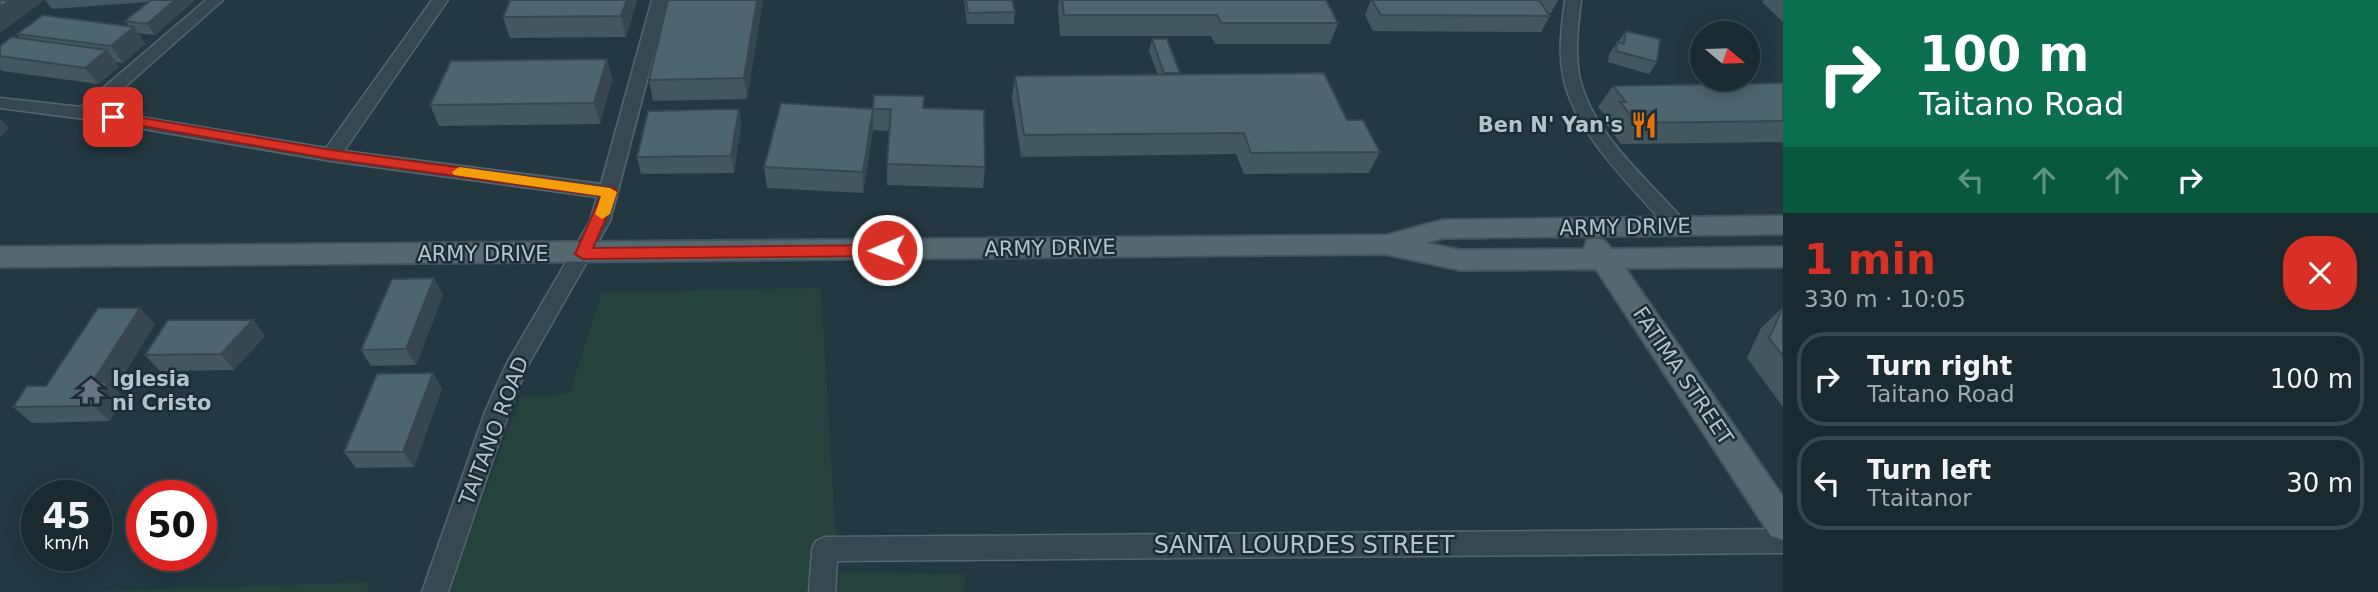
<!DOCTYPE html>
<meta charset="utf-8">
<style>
:root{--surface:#1a2a31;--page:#233239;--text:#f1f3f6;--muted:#9fa7ab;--line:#38464d;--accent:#d93025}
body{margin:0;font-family:"DejaVu Sans",sans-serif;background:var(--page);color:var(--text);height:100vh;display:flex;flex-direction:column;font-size:26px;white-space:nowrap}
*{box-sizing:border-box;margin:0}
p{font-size:23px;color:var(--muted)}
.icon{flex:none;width:38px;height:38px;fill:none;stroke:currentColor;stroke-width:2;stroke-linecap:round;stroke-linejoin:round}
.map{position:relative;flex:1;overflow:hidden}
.side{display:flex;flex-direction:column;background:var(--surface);width:595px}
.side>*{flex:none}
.hud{background:#0b6e4f;color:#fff;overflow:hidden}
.needle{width:46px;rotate:109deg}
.buttons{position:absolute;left:1690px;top:21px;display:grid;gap:14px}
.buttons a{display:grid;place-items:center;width:70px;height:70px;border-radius:50%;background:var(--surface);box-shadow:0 4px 18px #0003,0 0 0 2px var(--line);font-size:35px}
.speed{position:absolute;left:21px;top:480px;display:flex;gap:14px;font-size:35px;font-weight:700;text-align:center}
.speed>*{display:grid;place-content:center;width:91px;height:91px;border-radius:50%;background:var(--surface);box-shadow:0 4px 18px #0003,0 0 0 2px var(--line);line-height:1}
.speed small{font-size:18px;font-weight:400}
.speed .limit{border:10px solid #d22;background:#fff;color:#111}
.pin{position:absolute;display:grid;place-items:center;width:60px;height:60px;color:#fff;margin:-30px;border-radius:14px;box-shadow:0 4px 10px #0006}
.me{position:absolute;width:77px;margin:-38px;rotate:269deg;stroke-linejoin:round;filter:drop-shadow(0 0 5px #0008)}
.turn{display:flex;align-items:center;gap:24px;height:147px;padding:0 21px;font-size:32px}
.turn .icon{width:91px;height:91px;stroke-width:2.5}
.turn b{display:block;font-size:49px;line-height:60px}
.lanes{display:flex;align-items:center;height:66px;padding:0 21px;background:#0003;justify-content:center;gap:35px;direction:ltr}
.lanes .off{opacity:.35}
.round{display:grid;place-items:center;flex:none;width:74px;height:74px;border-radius:28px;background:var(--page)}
.summary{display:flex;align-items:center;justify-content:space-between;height:119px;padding:0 21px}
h1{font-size:42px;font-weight:700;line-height:52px;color:var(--accent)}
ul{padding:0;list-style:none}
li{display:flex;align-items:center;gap:21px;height:94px;margin:0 14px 10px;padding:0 7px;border:4px solid var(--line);border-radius:28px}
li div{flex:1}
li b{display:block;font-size:26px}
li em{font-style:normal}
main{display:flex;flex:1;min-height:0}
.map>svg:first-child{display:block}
.green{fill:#25423d}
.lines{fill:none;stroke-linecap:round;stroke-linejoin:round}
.minor-casing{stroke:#55666e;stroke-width:3}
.major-casing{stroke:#44545c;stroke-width:4}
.minor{fill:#374850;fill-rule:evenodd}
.major{fill:#556870;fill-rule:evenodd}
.wall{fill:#43575f}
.shaded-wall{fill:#37474d}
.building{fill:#4e656e;stroke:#37474d;stroke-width:2}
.route{fill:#d93025;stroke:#8d1f18;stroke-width:2}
.slow{fill:#f59e0b}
.labels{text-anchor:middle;stroke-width:5;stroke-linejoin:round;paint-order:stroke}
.poi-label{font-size:21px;font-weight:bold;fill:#b4c3cb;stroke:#1c2d35;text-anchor:end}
.street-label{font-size:21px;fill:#b4c3cb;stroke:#1c2d35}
.near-street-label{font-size:24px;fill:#b4c3cb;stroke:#1c2d35}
</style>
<main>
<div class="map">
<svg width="1783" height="592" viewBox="0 0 1783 592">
<rect width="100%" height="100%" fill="#233841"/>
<path class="green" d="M821,288l17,284 128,2 -2,18h-516l73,-196 48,-2 33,-102z
M370,582l-4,10h-287z"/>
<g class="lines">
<g class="minor-casing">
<path id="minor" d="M206,0h17l-124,110 227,38 106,-148h16l-104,151 257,33 51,-184h16l-58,221 -83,146 -18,45 -61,180h-26l63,-180 21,-47 84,-144 7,-24 -266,-36 -246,-42 -85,-11v-10l81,9z
M1565,0h16c-3,25 -6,50 -2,75 12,58 69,104 106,147l3,5 -3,5h-14c-37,-44 -98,-99 -108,-157 -5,-25 -1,-50 2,-75z
M1783,529v24l-946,8 -2,31h-26l3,-43 4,-8 9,-4z"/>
</g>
<g class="major-casing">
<path id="major" d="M1783,216v18l-340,4 -17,5 34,7 124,-1 3,-9c12,-3 17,-2 24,9l172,-2v20l-158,1 158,229v43l-12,-4 -175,-267 -136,1 -75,-16 -1385,13v-20l1387,-12 56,-15z"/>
</g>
<use href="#minor" class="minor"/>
<use href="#major" class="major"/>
</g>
<path class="wall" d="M0,0h195l-40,35 -17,-2 7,11 -22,19 -8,-1 4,5 -21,17 -96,-13 -2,-2v-23l21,-7 -4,-5 112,-8 -4,-5 23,-19 -96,7 -7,-9z
M510,0h127v1l-11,36 -116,1 -7,-21z
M668,0h95l-16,99 -94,2 -4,-21z
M964,0h48l3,12 -1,12h-47z
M1059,0h267l12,23 -8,21h-115l-4,-8h-151l-2,-27z
M1371,0h187l-7,13h-3l2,3 -9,16 -168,-1 -8,-16z
M1763,0h20v22l-21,-20z
M1626,31l31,31 -8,12 -41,-12 1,-8z
M1152,39l28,34 -1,2 168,45 33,32 -11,21 -125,1 -8,-20 -215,3 -9,-59 3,-22 143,-1 -9,-24z
M607,59l5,21 -12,44 -161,2 -9,-21z
M1783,83v59l-162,2 -16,-21 3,-4 -10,-12 15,-21z
M923,108l62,59 -2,21 -96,-3v-21l2,-33 -16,-1 -10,63 -96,-5 -3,-21 109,-58z
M739,109l2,17 -7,47 -93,1 -4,-17z
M434,278l9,17 -27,70 -45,1 -10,-16z
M1783,307v100l-36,-49 14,-30z
M253,320l12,16 -31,34 -74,1 -15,-16z
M155,324l-40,65 9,9 -14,23 -78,2 -19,-16 33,-21z
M433,373l9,16 -28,78 -58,1 -12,-16z"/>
<path class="shaded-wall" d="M10,0h35l-45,33v-26z
M175,0h20l-40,35 -8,-11z
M627,0h10v1l-11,36 -5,-21z
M757,0h6l-16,99 -3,-21z
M134,27l11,17 -22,19 -12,-17z
M107,50l12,17 -21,17 -13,-16z
M607,59l5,21 -12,44 -6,-21z
M739,109l2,17 -7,47 -3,-17z
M873,109v21l-10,63v-21z
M0,118l9,10 -9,10z
M434,278l9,17 -27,70 -10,-16z
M140,308l15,16 -40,65 9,9 -14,23 -17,-15 -1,-23z
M253,320l12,16 -31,34 -13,-16z
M433,373l9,16 -28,78 -11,-15z"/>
<path class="building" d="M0,0h10l-10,7z
M151,0h24l-28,24 -22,-3z
M510,0h117l-6,16 -118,1z
M668,0h89l-13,78 -95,2z
M966,0h46l3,12 -47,1z
M1062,0h264l12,23h-117l-4,-8h-153z
M1372,0h167l11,16 -169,-1z
M43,15l91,12 -23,19 -94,-12z
M1626,31l34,8 -3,23 -41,-11 1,-9 7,2z
M12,37l95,13 -22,18 -85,-12v-10z
M1152,39h15l13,34h-16z
M607,59l-13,44 -164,2 21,-44z
M1324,73l23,47h16l17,32 -129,1 -7,-20 -220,2 -9,-59z
M1783,83v38l-146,2 -17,-21h6l-13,-16z
M874,95l50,1 -1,12 61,2 1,57 -98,-3 4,-55h-18l-10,63 -99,-5 17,-64 92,6z
M739,109l-8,47 -94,1 11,-46z
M434,278l-28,71 -45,1 31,-71z
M1783,307v49l-14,-18z
M98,308h42l-48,75 16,-1 -15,24 -80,1 14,-21h19z
M168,320h85l-32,34 -76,1z
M433,373l-30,79h-59l33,-78z"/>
<path class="route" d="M113,113l218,37 284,39 2,3 -24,56 294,-3 8,5 -8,6 -304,3 -8,-5 26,-58 -270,-37 -223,-39v-6z"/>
<path class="slow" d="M459,167l151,21 7,4 -7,22 -8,5 -7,-5 6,-18 -147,-21 -2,-3z"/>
<defs>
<g id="restaurant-bare" transform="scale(2.1)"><path d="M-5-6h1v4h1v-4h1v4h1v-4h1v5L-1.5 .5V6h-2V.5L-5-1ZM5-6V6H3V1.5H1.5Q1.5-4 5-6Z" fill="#e8710a" stroke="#1c2d35" stroke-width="2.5" paint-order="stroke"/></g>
<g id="temple-bare" transform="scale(2.1)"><path d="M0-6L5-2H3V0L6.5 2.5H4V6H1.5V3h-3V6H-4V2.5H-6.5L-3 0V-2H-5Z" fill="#6b7280" stroke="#1c2d35" stroke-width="2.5" paint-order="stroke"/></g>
</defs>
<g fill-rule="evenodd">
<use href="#restaurant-bare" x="1644" y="125"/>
<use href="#temple-bare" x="91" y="391"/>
</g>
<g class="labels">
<g class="poi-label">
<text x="1623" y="132">Ben N' Yan's</text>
<text x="112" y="386" text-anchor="start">Iglesia<tspan x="112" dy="24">ni Cristo</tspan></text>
</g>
<g class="street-label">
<text transform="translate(1625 227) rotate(-1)" y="7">ARMY DRIVE</text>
<text transform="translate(1050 248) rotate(-1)" y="7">ARMY DRIVE</text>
<text x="483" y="261">ARMY DRIVE</text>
<text transform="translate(1683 376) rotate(56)" y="7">FATIMA STREET</text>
<text transform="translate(494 431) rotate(-69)" y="7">TAITANO ROAD</text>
</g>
<g class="near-street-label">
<text x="1304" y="553">SANTA LOURDES STREET</text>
</g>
</g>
</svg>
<div class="buttons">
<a><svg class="needle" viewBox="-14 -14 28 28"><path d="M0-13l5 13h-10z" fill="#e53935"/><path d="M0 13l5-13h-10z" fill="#9fa7ab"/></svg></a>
</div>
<div class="speed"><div>45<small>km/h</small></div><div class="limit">50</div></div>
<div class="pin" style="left:113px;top:117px;background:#d93025"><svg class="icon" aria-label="arrive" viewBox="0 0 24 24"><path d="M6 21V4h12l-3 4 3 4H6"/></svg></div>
<svg class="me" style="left:887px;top:250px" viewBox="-20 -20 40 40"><circle r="17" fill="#d93025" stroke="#fff" stroke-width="3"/><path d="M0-11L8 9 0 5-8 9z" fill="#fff"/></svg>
</div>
<section class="side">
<div class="hud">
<div class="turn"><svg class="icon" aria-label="right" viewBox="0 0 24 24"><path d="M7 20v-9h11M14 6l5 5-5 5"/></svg><div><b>100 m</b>Taitano Road</div></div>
<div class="lanes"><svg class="icon off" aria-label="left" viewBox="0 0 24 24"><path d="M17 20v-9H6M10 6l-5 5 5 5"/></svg><svg class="icon off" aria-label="ahead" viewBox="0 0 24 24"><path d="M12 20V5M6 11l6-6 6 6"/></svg><svg class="icon off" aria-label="ahead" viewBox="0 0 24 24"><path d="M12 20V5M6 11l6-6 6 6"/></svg><svg class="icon" aria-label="right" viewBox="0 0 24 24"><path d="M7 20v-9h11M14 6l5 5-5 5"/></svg></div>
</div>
<div class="summary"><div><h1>1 min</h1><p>330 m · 10:05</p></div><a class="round" style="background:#d93025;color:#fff"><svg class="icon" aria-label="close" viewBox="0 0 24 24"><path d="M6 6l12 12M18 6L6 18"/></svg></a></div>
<ul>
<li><svg class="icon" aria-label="right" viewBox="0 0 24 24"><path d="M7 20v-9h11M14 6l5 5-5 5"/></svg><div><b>Turn right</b><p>Taitano Road</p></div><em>100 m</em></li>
<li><svg class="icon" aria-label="left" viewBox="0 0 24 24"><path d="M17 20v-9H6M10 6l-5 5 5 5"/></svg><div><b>Turn left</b><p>Ttaitanor</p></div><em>30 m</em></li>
</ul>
</section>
</main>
